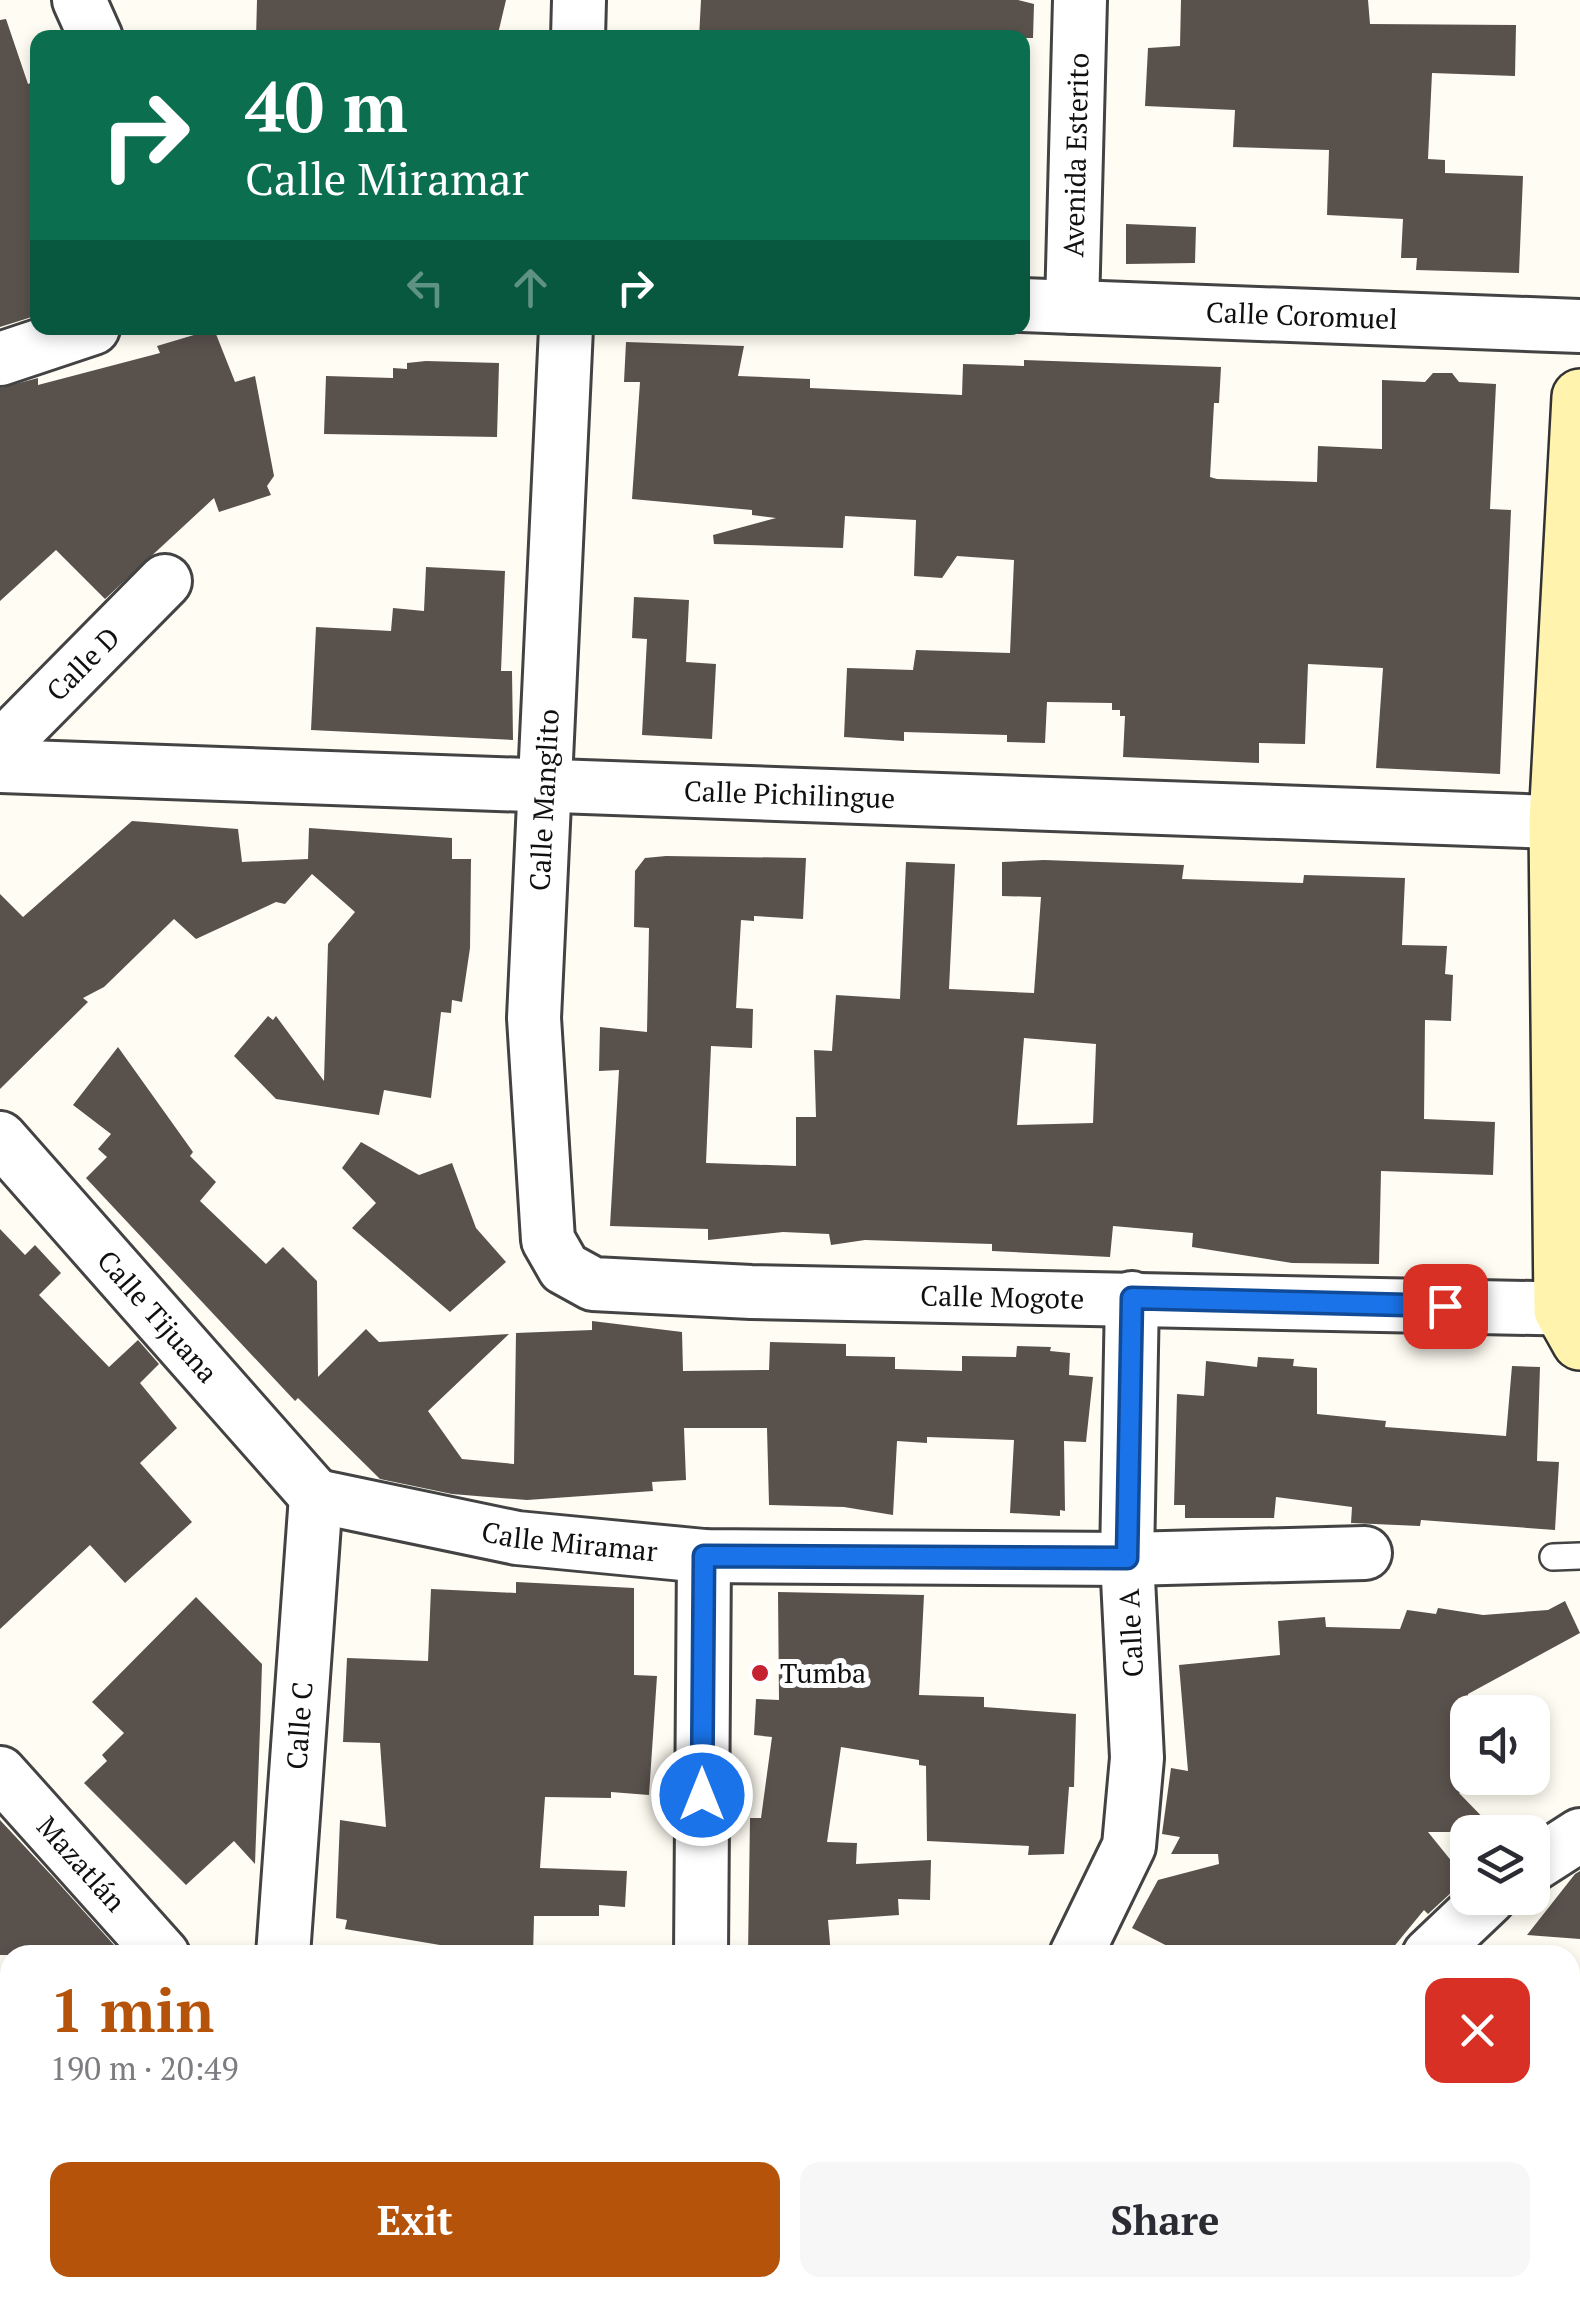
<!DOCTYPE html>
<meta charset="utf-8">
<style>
:root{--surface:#fff;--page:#f7f7f7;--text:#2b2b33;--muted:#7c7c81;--accent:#b45309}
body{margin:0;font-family:"PT Serif",serif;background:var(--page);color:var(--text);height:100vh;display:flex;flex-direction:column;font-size:38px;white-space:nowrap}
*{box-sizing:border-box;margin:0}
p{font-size:32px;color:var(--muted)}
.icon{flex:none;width:55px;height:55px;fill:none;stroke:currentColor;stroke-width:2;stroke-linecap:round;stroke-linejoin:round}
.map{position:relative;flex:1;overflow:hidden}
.details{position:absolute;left:0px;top:1945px;width:1580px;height:352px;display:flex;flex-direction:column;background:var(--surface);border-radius:30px 30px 0 0;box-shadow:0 5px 15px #0003}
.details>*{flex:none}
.banner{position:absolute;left:30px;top:30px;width:1000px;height:305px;border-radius:20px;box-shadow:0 5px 15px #0003;background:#0b6e4f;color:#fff;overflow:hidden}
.fabs{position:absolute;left:1450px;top:1695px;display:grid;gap:20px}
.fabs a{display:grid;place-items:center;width:100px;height:100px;border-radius:20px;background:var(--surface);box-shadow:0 5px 15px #0003;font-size:50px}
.pin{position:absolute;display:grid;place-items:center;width:85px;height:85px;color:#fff;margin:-42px;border-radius:20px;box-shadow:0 5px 15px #0006}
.me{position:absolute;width:110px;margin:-55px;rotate:0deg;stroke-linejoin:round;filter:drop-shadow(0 0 8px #0008)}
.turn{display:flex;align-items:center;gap:35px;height:210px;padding:0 50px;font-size:45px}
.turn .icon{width:130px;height:130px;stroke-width:2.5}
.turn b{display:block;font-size:70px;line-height:85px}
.lanes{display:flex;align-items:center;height:95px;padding:0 50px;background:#0003;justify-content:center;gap:50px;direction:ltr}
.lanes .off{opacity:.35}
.round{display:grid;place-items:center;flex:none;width:105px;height:105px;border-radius:20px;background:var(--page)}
.head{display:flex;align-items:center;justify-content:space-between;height:170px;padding:0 50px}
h1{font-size:60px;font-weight:800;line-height:75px;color:var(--accent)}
.button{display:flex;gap:20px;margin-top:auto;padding:20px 50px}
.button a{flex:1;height:115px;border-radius:20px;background:var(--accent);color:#fff;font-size:40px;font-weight:800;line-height:115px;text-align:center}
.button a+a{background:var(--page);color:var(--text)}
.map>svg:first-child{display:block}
.building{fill:#59514c;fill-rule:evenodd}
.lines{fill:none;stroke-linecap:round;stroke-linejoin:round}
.lane-casing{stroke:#434343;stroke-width:30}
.street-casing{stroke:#434343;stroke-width:58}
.secondary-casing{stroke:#323232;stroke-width:60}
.lane{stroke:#fff;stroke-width:25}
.street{stroke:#fff;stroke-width:52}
.secondary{stroke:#fff3ae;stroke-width:55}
.route-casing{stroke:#114b97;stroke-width:25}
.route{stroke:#1a73e8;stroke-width:18}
.poi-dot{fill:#c52331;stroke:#fff;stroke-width:4}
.labels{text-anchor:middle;stroke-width:10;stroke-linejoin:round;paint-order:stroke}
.street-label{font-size:28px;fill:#101010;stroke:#fff}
.poi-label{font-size:28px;fill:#101010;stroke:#fff;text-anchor:start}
</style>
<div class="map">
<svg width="1580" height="2297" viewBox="0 0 1580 2297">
<rect width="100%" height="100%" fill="#fffcf3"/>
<path class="building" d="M257,0h249l-9,38h-241z
M701,0h317l16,4 -1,34h-334z
M1181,0h187l2,24 146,1 -1,51 -83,-3 -4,86 17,1v13l78,3 -4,97 -103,-3 1,-12h-16l2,-39 -76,-4 2,-65 -96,-3 2,-37 -90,-4 3,-58 32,-2z
M6,19l22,65 10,-4v235l-38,12v-307z
M1126,224l70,3 -1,36 -69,1z
M214,329l21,53 20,-6 19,100 -7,10 4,9 -52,17 -5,-14 -109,101 -49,-49 -56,51v-213l38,-10v7l122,-32 -3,-7z
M626,342l118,4 -6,30 72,3v9l152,7 1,-31 61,2v-6l197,7 -2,36h-5l-4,74 7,2 100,3 1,-36 64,3v-69l43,2 8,-9h19l7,9 37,2 -6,125 21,1 -11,264 -124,-6 7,-100 -75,-4 -3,80 -46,-1v20l-136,-6 2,-41h-5v-6h-8v-7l-65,-1 -2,41 -38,-1v-7l-103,-3v9l-60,-4 3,-69 66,2 3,-20 94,3 4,-93 -57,-4 -15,22 -28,-2 2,-56 -71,-4 -2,32 -129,-4 -1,-9 63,-17 -24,-3v-5l-120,-11 8,-117h-16z
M426,361l73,2 -2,74 -173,-3 2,-58 67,2v-10l14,1v-6z
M426,567l79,4 -4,100h11l1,69 -202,-10 5,-103 75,4 2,-23 31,3z
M634,597l55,3 -3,62 30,2 -4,75 -70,-4 5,-96 -15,-1z
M132,821l106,8 4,33 66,-3 1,-31 143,10v21h19l-1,89 -8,54 -10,-2 -1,13 -10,-1 -10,86 -47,-8 -5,25 -103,-16 -42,-43 34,-40 5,4 3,-4 48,65 4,-137 27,-32 -43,-38 -27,30 -9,-2 -80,37 -22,-20 -70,68 -21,11 5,4 -88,87v-195l23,23z
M666,856l140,2 -3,61 -49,-3v5l-13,-1 -5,88 17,1 -1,39 -41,-2 -5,117 90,3v-49h20l-2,-67 18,1 4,-56 64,4 6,-137 49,2 -6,125 85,4 7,-96 -39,-1v-34l42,-2 140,5 -2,14 121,4 1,-8 101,3 -3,67 45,1 -2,28 8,1 -2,46 -26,-1 -1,99 71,3 -2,53 -112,-4 -2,93 -87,-1 -100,-16 1,-14 -80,-7 -3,31 -118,-6v-7l-127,-4 -34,5 -2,-11 -46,-2 -75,8v-11l-98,-3 9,-156 -20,1 1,-44 47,5 2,-104 -15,-1 1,-56 10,-13zM1024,1038l72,6 -3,79 -76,2z
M118,1047l75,105 -3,4 26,26 -16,19 66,63 17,-17 34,34 1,96 48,-48 13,13 130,-8 -81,77 34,48 52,5 2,-131 76,-3v-9l90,11 1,39 86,-1 1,-28 76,2v12l49,1v12l67,2v-15l54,1 1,-11 34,1 -1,4 20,2 -1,22 24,2 -7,65 -22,-1 1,70 -5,-1v6l-50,-3 4,-73 -87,-3v6l-30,-2 -4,74 -49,-8 -75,-2 -2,-77h-83l2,52 -34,2 1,9 -126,9 -75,-6 -72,-15 -82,-81 -3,3 -209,-223 21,-21 -9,-8 13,-15 -38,-29z
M361,1142l58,33 33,-12 24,65 30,34 -56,50 -98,-84 24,-25 -34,-35z
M0,1229l25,26 10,-10 26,28 -22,22 70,72 29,-27 21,24 -19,19 37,45 -37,35 52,59 -67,61 -35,-38 -90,84z
M1258,1357l36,2 -1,7 24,2v46l69,7 -1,6 121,9 6,-70 28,1 -3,94 22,1 -4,68 -134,-10 -1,6 -69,-3 1,-16 -76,-10 -2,21h-89v-13h-11l3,-111 27,2 2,-35 51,6z
M516,1582l118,6v87l23,1 -8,119 -38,-3v6l-66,-1 -5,71 87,3 -2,36 -26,-2v11h-65l-1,39 -94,-1 1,-9 -95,-16 2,-9 -11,-2 4,-98 46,7 -6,-84 -37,-1 4,-84 81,3 3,-72 85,4z
M778,1592l146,3 -5,100 65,2v10l92,7 -2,73h-5l-5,67 -36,1 1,-9 -102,-5 -1,-75 -7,-1v-5l-78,-13 -14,95 30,1 -1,21 75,-4 -1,40 -32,-1 1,16 -71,5 3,35h-83l2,-137h11l11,-81 -18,-2 2,-36 23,1z
M196,1597l66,67 -2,64 -5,136 -21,-23 -48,44 -102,-102 23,-22 -5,-6 22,-22 -32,-31z
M1565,1601l15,32 -112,61v90l-9,9 38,39h-69l38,47 -38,35 -4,-4 -37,45h-202l-53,-27 26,-48 61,-16 -1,-10h-47l9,-17 -18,-3 9,-66 17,3 -9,-106 101,-10 -2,-34 47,-4 1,10 74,2 7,-19 29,4 2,-6 45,7 65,-5z
M0,1820l53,57 70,78h-123z
M1580,1871v68l-53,-4 48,-61z"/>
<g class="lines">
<g class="lane-casing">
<path id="lane" d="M1553,1557l27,-1
M1570,1997h10"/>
</g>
<g class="street-casing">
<g id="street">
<path d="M79,0l17,38"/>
<path d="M578,38l1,-38"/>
<path id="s1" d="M1022,305l558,21"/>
<path id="s2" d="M1072,307l8,-307"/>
<path id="s3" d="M566,328l-32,690 14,222 16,28 29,16 158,8 829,17"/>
<path d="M0,359l93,-31"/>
<path id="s4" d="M0,748l165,-167"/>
<path id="s5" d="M0,766l1580,57"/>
<path id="s6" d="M0,1138l316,358"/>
<path id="s7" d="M316,1496l201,42 187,18 423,3 238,-6"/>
<path id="s8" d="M0,1773l163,182"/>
<path d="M1532,1866l48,-31"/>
<path id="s9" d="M283,1955l33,-459"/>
<path d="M701,1955l3,-399"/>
<path d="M1076,1955l53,-109 8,-88 -10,-199 5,-261"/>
<path d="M1429,1955l60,-57"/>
<path d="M33,2288l20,9"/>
<path d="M905,2288l6,9"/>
<path d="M164,2297l4,-9"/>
<path d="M1076,2297l14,-9"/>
</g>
</g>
<g class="secondary-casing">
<path id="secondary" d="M1580,397l-23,425 5,488 18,32"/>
</g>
<use href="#lane" class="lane"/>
<use href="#street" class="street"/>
<use href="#secondary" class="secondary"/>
</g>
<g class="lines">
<g class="route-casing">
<path id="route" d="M702,1795l2,-239 423,2 5,-260 313,8"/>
</g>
<use href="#route" class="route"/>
</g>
<circle class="poi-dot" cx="760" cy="1673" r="10"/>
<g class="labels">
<g class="street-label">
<text dy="10" stroke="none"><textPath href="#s2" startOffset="152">Avenida Esterito</textPath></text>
<text dy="10" stroke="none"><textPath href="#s1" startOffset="280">Calle Coromuel</textPath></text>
<text dy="10" stroke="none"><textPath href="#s4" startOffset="118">Calle D</textPath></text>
<text dy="10" stroke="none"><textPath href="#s5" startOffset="790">Calle Pichilingue</textPath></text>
<text transform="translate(544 800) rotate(-87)" y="10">Calle Manglito</text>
<text dy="10" stroke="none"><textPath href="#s3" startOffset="1388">Calle Mogote</textPath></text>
<text dy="10" stroke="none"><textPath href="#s6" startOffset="238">Calle Tijuana</textPath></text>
<text dy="10" stroke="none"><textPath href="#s7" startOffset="258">Calle Miramar</textPath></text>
<text transform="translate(1131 1633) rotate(-93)" y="10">Calle A</text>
<text dy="10" stroke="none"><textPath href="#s9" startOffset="230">Calle C</textPath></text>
<text dy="10" stroke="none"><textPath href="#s8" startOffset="122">Mazatlán</textPath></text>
</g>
<g class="poi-label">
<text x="780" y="1683">Tumba</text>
</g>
</g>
</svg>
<div class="fabs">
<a><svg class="icon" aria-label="sound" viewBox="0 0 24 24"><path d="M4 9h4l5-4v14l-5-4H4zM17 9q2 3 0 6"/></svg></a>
<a><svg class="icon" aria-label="layers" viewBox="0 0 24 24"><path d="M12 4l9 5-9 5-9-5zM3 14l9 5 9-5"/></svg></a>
</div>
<div class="pin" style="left:1445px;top:1306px;background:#d93025"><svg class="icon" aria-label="arrive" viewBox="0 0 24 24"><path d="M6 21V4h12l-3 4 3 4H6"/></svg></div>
<svg class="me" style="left:702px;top:1795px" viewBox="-20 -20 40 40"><circle r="17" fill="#1a73e8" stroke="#fff" stroke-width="3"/><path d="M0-11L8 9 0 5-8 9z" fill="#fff"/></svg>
<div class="banner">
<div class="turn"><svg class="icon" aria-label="right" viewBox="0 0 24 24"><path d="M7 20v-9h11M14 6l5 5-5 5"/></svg><div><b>40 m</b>Calle Miramar</div></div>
<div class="lanes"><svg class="icon off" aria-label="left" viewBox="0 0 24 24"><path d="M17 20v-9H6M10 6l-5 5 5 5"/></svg><svg class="icon off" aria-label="ahead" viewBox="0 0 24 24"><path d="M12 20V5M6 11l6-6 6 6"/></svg><svg class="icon" aria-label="right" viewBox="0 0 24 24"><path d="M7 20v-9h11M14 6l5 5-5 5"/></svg></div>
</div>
<section class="details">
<div class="head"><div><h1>1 min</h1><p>190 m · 20:49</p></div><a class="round" style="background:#d93025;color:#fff"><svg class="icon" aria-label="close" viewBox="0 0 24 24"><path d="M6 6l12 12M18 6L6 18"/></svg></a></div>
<div class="button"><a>Exit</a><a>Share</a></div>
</section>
</div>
